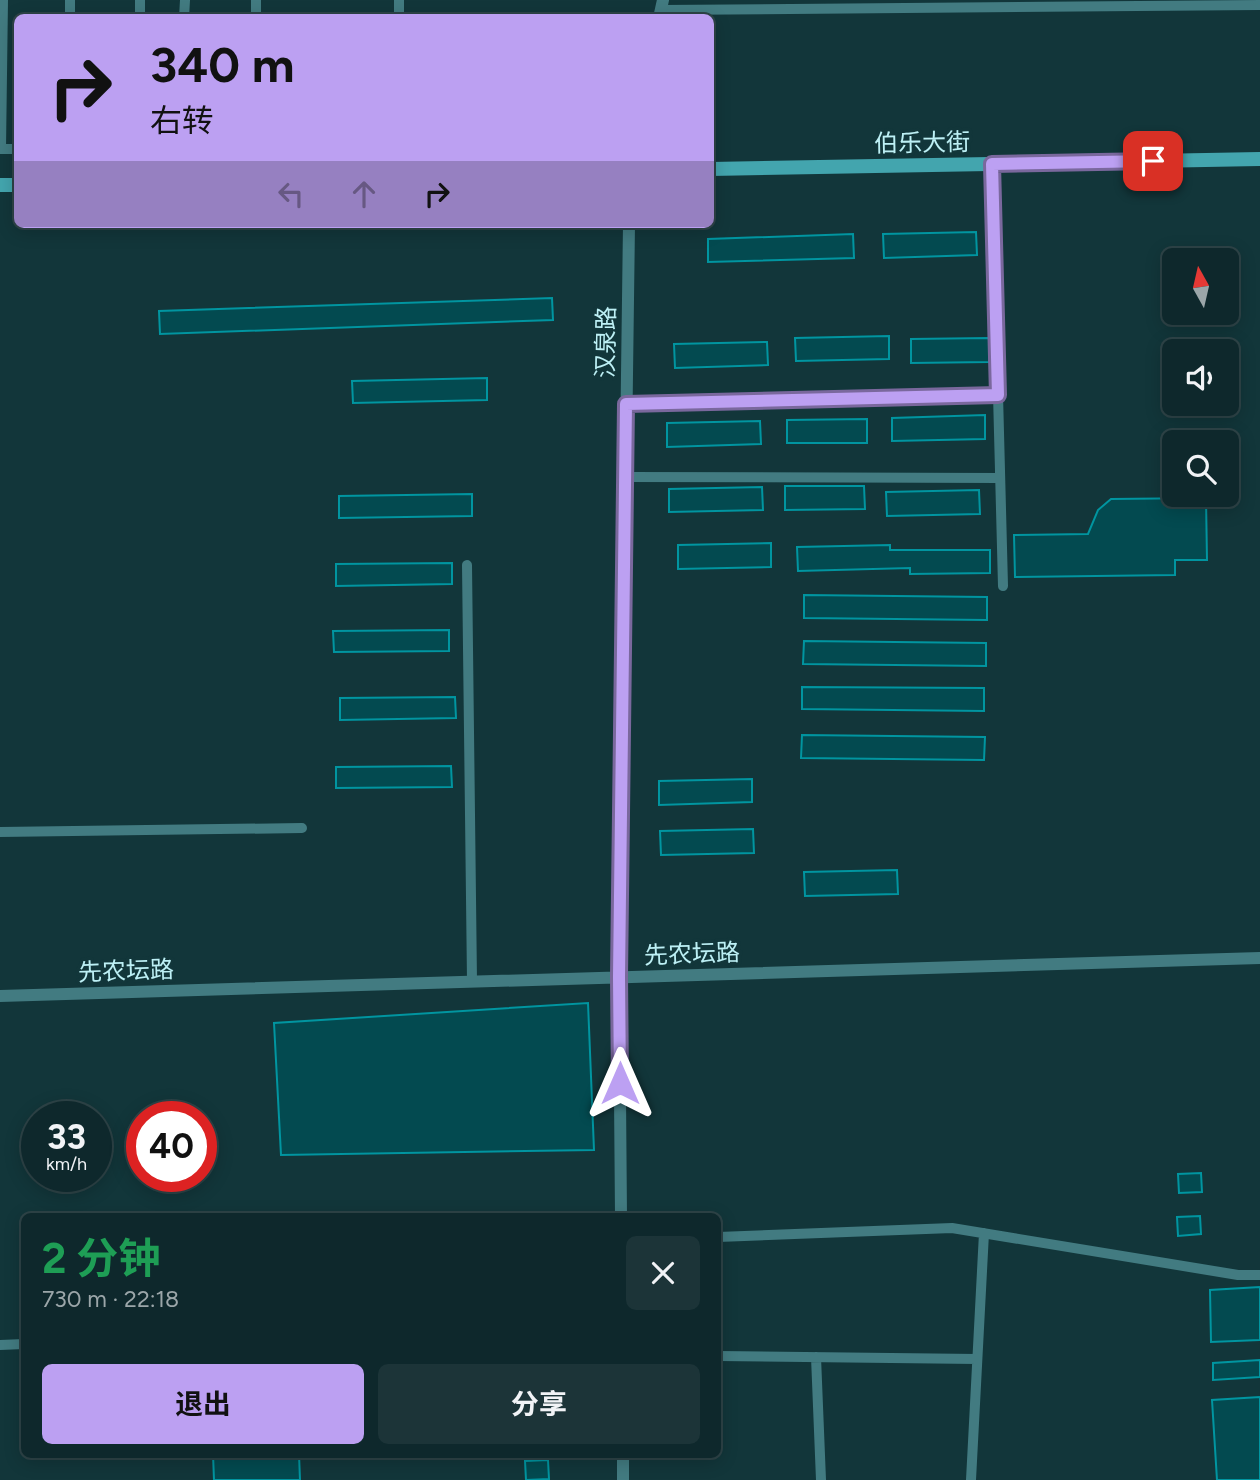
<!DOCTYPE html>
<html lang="zh">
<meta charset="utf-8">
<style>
:root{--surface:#0e282c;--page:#1c3438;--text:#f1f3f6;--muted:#9ba6a9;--line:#2e4448;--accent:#bca0f2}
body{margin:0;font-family:Figtree,"Noto Sans SC",sans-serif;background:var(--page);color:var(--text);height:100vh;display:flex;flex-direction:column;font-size:26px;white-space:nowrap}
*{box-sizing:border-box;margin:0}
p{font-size:23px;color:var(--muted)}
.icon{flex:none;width:38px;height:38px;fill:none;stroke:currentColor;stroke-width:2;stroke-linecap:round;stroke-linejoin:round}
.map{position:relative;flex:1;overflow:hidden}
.details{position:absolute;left:21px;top:1213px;width:700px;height:245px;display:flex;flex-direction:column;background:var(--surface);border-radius:10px;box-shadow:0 4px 18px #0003,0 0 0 2px var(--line)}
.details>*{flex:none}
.hud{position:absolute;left:14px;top:14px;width:700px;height:214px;border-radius:10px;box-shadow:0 4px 18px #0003,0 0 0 2px var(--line);background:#bca0f2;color:#111;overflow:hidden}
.needle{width:46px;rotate:352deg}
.tools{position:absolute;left:1162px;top:248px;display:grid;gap:14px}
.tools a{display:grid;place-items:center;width:77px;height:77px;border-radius:10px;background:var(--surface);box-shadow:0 4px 18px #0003,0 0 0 2px var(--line);font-size:35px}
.speed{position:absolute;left:21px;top:1101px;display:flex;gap:14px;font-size:35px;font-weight:700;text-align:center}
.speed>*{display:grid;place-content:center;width:91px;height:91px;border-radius:50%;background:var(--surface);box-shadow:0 4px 18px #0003,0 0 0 2px var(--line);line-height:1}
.speed small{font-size:18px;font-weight:400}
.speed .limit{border:10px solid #d22;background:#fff;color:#111}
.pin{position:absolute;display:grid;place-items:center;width:60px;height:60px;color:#fff;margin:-30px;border-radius:14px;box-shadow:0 4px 10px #0006}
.me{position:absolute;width:77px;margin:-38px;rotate:0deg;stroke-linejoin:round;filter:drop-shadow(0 0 5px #0008)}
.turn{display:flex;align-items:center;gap:24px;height:147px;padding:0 21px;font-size:32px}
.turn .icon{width:91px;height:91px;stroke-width:2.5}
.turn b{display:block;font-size:49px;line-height:60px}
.lanes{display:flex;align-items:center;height:66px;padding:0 21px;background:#0003;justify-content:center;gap:35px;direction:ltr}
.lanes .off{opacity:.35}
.round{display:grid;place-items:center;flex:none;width:74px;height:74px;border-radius:10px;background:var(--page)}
.overview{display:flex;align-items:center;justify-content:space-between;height:119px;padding:0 21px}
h1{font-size:42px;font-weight:700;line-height:52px;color:#1e9e55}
.action{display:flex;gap:14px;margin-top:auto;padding:14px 21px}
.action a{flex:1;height:80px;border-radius:10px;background:var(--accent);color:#111;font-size:28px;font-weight:700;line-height:80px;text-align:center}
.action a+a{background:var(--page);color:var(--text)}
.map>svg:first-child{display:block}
.building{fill:#034a50;stroke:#0195a0;stroke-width:2}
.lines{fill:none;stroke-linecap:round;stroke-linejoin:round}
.minor{stroke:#427b81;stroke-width:10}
.tertiary{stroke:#427b81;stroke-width:12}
.secondary{stroke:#43a5ae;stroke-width:14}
.route-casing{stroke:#7a689d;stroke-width:18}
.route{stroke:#bca0f2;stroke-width:12}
.labels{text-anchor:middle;stroke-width:7;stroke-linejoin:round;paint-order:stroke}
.street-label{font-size:24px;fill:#bdf0f5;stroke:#12363a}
</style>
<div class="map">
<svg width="1260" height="1480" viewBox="0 0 1260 1480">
<rect width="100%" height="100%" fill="#12363a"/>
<path class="building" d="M976,232l1,23 -93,3 -1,-24z
M853,234l1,24 -146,4v-23z
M552,298l1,22 -393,14 -1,-23z
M889,336v23l-93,2 -1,-23z
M989,338v24l-78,1v-24z
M767,342l1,23 -93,3 -1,-24z
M487,378v22l-134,3 -1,-22z
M985,415v24l-93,2v-23z
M867,419v24h-80v-23z
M760,421l1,23 -94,3v-24z
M785,486h79l1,23 -80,1z
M762,487l1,23 -94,2v-23z
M979,490l1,24 -93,2 -1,-24z
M472,494v22l-133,2v-22z
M1206,498l1,62h-32v15l-160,2 -1,-42 74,-1 10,-24 13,-11z
M771,543v24l-93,2v-24z
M890,545v5h100v23l-80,1v-6l-112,3 -1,-24z
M452,563v21l-116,2v-22z
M804,595l183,2v23l-183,-2z
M449,630v21l-115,1 -1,-21z
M804,641l182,2v23l-183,-2z
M802,687l182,1v23l-182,-2z
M455,697l1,21 -116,2v-22z
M802,735l183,2 -1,23 -183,-2z
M451,766l1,21 -116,1v-21z
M752,779v23l-93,3v-24z
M753,829l1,24 -93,2 -1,-24z
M897,870l1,24 -93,2 -1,-24z
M588,1003l6,147 -313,5 -7,-132z
M1201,1173l1,19 -23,1 -1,-19z
M1200,1216l1,18 -23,2 -1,-19z
M1260,1287v53l-49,2 -1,-52z
M1260,1360v17l-47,3v-17z
M1260,1397v83h-43l-5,-80z
M213,1454h86l1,26h-86z
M548,1460l1,19 -23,1 -1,-19z"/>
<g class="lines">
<path class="minor" d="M399,0v18
M661,10l599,-5
M70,18v-18
M140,18v-18
M184,18l1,-18
M256,18v-18
M0,149h18
M1,149l2,-149
M992,164l11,422
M626,403l372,-8
M625,477l375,1
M467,565l5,416
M0,832l302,-4
M718,1237l234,-9 286,47h22
M0,1345l24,-1
M718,1356l259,3
M816,1357l5,123
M971,1480l13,-247"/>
<path class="tertiary" d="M659,18l4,-18
M0,996l1260,-38
M621,1216l-2,-239 10,-753
M623,1454v26"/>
<path class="secondary" d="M710,169l550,-10
M0,185h18"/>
</g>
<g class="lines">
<g class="route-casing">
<path id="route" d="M620,1083l-1,-106 7,-573 372,-9 -6,-231 161,-3"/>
</g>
<use href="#route" class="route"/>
</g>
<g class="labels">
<g class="street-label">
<text transform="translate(922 143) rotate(-1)" y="8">伯乐大街</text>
<text transform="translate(606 342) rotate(-89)" y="8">汉泉路</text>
<text transform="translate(692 954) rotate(-2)" y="8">先农坛路</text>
<text transform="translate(126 971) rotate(-2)" y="8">先农坛路</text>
</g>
</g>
</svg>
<div class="tools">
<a><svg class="needle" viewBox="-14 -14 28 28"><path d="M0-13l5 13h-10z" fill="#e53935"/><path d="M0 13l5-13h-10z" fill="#9ba6a9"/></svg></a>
<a><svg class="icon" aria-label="sound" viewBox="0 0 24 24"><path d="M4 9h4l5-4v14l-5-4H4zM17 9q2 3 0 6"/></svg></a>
<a><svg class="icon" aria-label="search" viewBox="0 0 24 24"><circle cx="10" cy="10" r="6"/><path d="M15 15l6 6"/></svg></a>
</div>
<div class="speed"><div>33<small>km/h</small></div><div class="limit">40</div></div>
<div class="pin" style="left:1153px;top:161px;background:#d93025"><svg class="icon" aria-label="arrive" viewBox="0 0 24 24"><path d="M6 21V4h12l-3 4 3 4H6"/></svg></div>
<svg class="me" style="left:620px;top:1083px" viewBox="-20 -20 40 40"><path d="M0-17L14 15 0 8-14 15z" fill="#bca0f2" stroke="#fff" stroke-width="4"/></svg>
<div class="hud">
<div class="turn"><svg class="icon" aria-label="right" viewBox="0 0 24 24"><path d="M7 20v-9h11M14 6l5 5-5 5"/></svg><div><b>340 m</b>右转</div></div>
<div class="lanes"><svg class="icon off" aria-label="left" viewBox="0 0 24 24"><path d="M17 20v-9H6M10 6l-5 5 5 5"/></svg><svg class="icon off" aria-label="ahead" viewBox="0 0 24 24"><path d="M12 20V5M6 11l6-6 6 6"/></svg><svg class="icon" aria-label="right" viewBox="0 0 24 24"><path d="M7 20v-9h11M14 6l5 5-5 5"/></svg></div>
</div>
<section class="details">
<div class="overview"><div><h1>2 分钟</h1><p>730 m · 22:18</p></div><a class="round"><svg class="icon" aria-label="close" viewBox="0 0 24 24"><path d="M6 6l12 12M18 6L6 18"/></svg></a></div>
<div class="action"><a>退出</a><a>分享</a></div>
</section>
</div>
